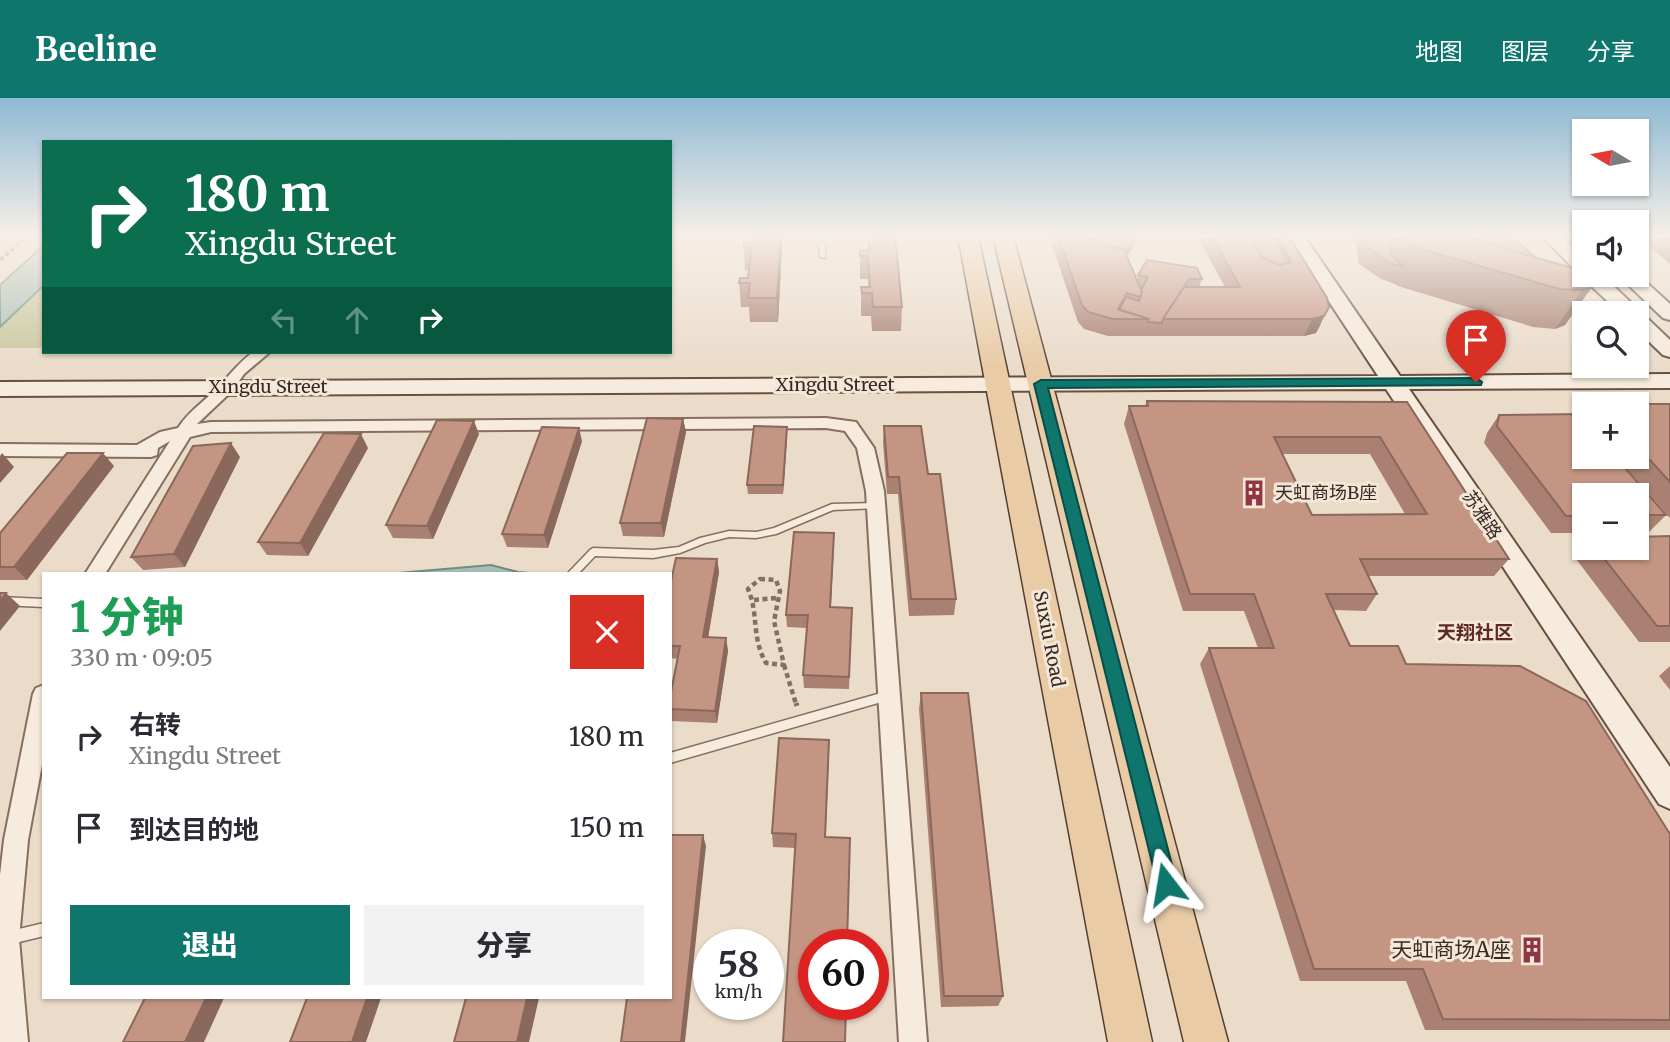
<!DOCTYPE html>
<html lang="zh">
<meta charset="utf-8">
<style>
:root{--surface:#fff;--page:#f2f2f3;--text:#2b2b33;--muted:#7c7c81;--accent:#0f766e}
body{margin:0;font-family:Merriweather,"Noto Sans SC",serif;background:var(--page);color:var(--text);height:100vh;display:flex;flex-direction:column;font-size:26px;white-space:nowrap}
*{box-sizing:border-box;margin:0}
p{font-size:23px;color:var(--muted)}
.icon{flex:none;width:38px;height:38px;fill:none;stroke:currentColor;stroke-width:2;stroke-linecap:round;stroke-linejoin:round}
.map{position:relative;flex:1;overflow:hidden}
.side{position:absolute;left:42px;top:474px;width:630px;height:427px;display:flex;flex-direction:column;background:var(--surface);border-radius:0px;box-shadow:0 2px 5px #0004}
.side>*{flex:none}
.guide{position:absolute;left:42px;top:42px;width:630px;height:214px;border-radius:0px;box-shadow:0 2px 5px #0004;background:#0b6e4f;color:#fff;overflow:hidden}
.needle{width:46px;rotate:280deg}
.fabs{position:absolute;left:1572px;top:21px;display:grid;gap:14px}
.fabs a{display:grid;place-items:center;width:77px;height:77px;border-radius:0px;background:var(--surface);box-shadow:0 2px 5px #0004;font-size:35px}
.speed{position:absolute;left:693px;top:831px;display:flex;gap:14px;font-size:35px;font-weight:700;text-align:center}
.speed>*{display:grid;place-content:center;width:91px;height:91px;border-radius:50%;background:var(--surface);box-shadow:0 2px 5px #0004;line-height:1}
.speed small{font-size:18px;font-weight:400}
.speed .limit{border:10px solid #d22;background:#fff;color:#111}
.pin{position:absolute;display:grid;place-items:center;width:60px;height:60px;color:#fff;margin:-72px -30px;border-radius:50% 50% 50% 0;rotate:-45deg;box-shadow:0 0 7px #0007}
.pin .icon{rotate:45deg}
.me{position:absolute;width:77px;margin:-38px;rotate:346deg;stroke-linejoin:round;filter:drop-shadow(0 0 5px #0008)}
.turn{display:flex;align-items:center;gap:24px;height:147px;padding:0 28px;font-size:32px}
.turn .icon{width:91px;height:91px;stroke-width:2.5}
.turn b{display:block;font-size:49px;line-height:60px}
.lanes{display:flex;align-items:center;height:66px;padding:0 28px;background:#0003;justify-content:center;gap:35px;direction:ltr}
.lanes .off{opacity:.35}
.round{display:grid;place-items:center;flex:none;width:74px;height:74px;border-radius:0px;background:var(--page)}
.head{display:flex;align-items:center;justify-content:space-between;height:119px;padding:0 28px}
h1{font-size:42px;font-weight:800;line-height:52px;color:#1e9e55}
.cta{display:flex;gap:14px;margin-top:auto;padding:14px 28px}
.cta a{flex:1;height:80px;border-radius:0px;background:var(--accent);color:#fff;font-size:28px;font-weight:800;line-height:80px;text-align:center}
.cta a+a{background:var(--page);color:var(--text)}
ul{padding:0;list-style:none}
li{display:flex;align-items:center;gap:21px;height:91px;padding:0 28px}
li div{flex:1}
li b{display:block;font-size:26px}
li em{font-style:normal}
header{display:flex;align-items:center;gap:42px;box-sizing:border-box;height:98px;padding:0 35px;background:var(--accent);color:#fff}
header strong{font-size:33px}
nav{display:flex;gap:38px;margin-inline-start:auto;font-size:24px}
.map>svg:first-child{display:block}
.green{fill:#c8c79e}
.water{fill:#aac0b6;stroke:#718d82;stroke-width:2}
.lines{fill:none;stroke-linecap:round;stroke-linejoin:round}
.lane-casing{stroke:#866f60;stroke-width:3}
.street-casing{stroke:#866f60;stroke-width:4}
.secondary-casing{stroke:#685043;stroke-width:4}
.primary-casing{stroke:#543e33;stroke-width:3}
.path-far2{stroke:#866f60;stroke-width:3.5;stroke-dasharray:4.5 2.5;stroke-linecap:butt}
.path-far1{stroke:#866f60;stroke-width:4.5;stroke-dasharray:5 3.5;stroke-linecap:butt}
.path{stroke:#866f60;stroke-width:5;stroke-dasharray:7 4.5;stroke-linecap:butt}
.lane{fill:#f6ebdc;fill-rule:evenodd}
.street{fill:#f6ebdc;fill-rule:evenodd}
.secondary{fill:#f6ebdc;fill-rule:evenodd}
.primary{fill:#e9cba6;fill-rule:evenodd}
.wall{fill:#a98071;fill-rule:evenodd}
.shaded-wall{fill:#8a685c}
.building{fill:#c59583;stroke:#8a685c;stroke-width:2;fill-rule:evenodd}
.route{fill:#0f766e;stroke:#0a4d48;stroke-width:2}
.labels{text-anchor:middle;stroke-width:6;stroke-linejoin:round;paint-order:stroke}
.street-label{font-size:18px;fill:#382922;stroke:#f3e7d8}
.poi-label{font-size:18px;fill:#382922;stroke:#f3e7d8;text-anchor:start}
.neighbourhood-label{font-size:19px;font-weight:bold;fill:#602925;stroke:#f3e7d8}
.near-poi-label{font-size:21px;fill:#382922;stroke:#f3e7d8;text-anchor:end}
</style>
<header>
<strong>Beeline</strong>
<nav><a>地图</a><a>图层</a><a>分享</a></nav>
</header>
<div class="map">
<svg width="1670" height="944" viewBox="0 0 1670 944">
<rect width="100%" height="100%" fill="#ebdcca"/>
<path class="green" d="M44,187v59l-4,4h-40v-21z"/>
<path class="water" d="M44,147v40l-44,42v-42z
M491,467l27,7 24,2h-219l75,-1z"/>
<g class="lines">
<g class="lane-casing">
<path id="lane" d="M811,138h7l7,7v15l-5,-1 -1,-13z
M876,405l5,3 -2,2 -46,2 -57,24 -20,4 -27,-1 -24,6 -25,10 -27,5 -58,-2 -17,18h-11l23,-24 3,-2 60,2 26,-3 21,-9 29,-7 27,1 18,-4 58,-24z
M0,499l44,2v8l-44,-2z
M888,593l4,2 1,3 -1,3 -222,64v-10z
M44,825v13l-37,9 -5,-2 -2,-5 2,-5z"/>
</g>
<g class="street-casing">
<path id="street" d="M253,254h17l-26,22 -11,16 -36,34 14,-2 615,-4 30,4 18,26 10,43 43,551h-28l-33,-551 -9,-43 -12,-17 -19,-3 -615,4 -21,5 -85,137h-20l85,-133 -12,7 -1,7 -6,2 -151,-1v-12l137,1 23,-13 18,-4c12,-19 29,-28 43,-44 11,-12 19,-22 32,-32z
M44,587v69l-16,86 -9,99 9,103h-28v-167l4,-35 29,-146 3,-6z"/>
</g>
<g class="secondary-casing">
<path id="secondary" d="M1286,138h18l96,140 270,-2v14l-261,1 261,378v42l-11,-5 -273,-415 -1386,7v-14l1378,-6z
M1542,138h19l23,21v18h18l68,65v17l-7,-2 -27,-26v-16h-16l-36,-34 -1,-6 -6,-1z
M1636,175l34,31v16l-7,-2 -45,-43z"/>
</g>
<g class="primary-casing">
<path id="primary" d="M958,138h20l174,806h-44z
M993,138h20l215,806h-44z"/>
</g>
<path class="path-far2" d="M0,162l28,-24"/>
<path class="path-far1" d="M760,481l16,1 4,11 -6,30 10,44 -18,-2c-15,-26 -7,-49 -18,-74z
M754,502l23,-2
M784,567l12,39"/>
<path class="path" d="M796,605l1,3"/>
<use href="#lane" class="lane"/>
<use href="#street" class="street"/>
<use href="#secondary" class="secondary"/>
<use href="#primary" class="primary"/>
</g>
<path class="wall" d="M868,138l34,71 -1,24h-29l-1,-15h-10v-29h7v-8h-8v-29h8z
M1049,138h91l-13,20 10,24 1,-5 64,4 -3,8h26l-28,-51h92l32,88 -5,9 -12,3h-196l-24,-7 -6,-7z
M1350,138h161l24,21 58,26 -28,42 -10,4 -22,-2 -135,-41 -3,-2 -14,-5 -22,-15 -3,-19z
M1638,138h32v28z
M744,149l38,2 -4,73h-28l-1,-15h-8l-2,-24 9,-5 1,-7 -4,-1z
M1593,301l32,5h45v114l-36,-41h-1l33,38 -17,17h-13v-37h-52v38h-33l-67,-90 3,-10 12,-18 82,-1 3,-4v47l52,-53h-48z
M1147,303l260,1 102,157 -15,17h-126l9,18 -11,17 -32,-1 16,36 56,18 264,170v196h-245l-19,-49h-106l-100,-317 9,-16h49l-14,-37h-61l-59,-187 5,-18h16zM1282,356h88l35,60 -93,1z
M683,321l3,13 -22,105 -41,-1 -3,-13z
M884,328l44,48 28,125 -2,16 -45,1 -11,-122h-11l-4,-51z
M479,336l-46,105 -40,-1 -7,-13z
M787,338l-4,58h-35l-1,-9z
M582,343l-34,107 -41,-1 -5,-13z
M368,350l-60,108 -41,-1 -9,-13z
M240,359l-55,110 -42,3 -12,-13z
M114,368l-87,114h-27v-47z
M834,435l-3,74 21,1 -3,81 -45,-1 -1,-13 4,-47 -20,-1 -1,-12z
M1670,438v106h-31l-66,-87 11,-12v5h52z
M717,461l2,13 -11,66h18l2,13 -11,72 -46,-2 -1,-24 8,-38 -8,-1v-73z
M1670,568v24l-11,-14z
M921,595l82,303 -5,10 -57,1 -22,-298z
M829,657l-34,93 -22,-1 -1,-14z"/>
<path class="shaded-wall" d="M781,138h1v13l-4,73 -1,-24z
M1135,138h5l-20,30 3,-12z
M1592,189l-27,38 -10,4 27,-39z
M1329,209l-13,26 -12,3 8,-17z
M683,321l3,13 -22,105 -3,-14z
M474,323l5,13 -46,105 -6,-13z
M787,329v9l-4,58v-9z
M579,330l3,13 -34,107 -4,-13z
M361,336l7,14 -60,108 -8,-13z
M231,345l9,14 -55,110 -11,-13z
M2,355l12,14 -14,16v-27z
M103,355l11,13 -87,114 -13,-13z
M834,435v13l-4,74v-13z
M717,461l2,13 -13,78 -3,-13z
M6,495l14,13 -20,25v-30z
M726,540l2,13 -11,72 -2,-12z
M829,642v15l-4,96v-14z
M703,737l3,11 -21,196h-4z
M206,900h18l-20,44h-19z
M367,900h14l-15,44h-14z
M527,900h12l-10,44h-12z"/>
<path class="building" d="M754,138h27l-4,62h-29l2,-15h-11l1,-5h8l4,-31h-8v-5h9z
M868,138h27l7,71h-29l-1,-14h-10l-1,-6h9l-2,-31h-8v-6h9z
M1058,138h34l-3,4 35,10 18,42 -2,5 -13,-4 -9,16 31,10h-36l-25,-7 -6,-7z
M1094,138h41l-10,15 -1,-1 -33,-9z
M1212,138h38l13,22 17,7 11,-3 -13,-26h11l38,62 2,9 -5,9 -12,3h-149l21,-32h56z
M1250,138h24l14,27 -8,2 -17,-7z
M1365,138h29l-5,10 3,10 12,11 -14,-4 -23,-16z
M1404,138h59l109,32 12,5v2h3l6,8 -1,4 -10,3 -23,-1 -141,-41z
M1463,138h48l24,21z
M1147,162l50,8 5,11h-13l-26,40 -1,4 -14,-1 1,-3 -30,-9 7,-13 13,4 3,-9 -1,-2 7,-13 -10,-2z
M1620,300l5,6h45v78l-20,-22h-32l48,55h-30v-20h-52v21h-18l-69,-90 2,-11 85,-1v43h52v-53h-38l-5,-5z
M1147,303l260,1 102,157h-149l17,35h-51l24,52h48l8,18 114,2 66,35 84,133v186l-227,-1 -20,-50h-109l-105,-321h65l-20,-54h-64l-61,-188h19zM1274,339h106l47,77 -115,1z
M647,320l36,1 -22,104h-41z
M437,322l37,1 -47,105 -41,-1z
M754,328l33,1 -4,58h-36z
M884,328h37l7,48h12l16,125h-45l-12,-122h-11z
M542,329l37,1 -35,107 -42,-1z
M324,335l37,1 -61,109 -42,-1z
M231,345l-57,111 -43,3 62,-111z
M67,355h36l-89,114h-14v-34z
M794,434l40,1 -4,74 22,1 -3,69 -46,-2 5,-60h-22z
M1670,438v90h-13l-61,-78h40v-11z
M676,460l41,1 -14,78 23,1 -11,73 -45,-2v-12l10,-51h-10v-61z
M0,495h6l-6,8z
M921,595h47l35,303h-59z
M779,640l50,2 -4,97 25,1 -3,107h-33v59h32l-1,38h-62l13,-208 -24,-1z
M670,737h33l-22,207h-60l6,-44h43z
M145,900h61l-21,44h-62z
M307,900h60l-15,44h-62z
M466,900h61l-10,44h-63z"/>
<linearGradient id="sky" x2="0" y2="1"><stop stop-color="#8fb9d4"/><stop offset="0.51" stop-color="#f6efe7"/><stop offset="1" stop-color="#f6efe7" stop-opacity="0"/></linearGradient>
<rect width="1670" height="270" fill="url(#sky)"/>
<path class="route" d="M1476,280l6,4 -1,3 -433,3 129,496 -3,7 -8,3 -7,-3 -125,-507 7,-4z"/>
<defs>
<g id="building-bare" transform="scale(2.1)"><path d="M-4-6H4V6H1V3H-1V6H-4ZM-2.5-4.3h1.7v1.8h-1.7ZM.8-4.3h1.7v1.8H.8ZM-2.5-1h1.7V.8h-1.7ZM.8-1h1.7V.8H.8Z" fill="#8f3543" stroke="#f3e7d8" stroke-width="2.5" paint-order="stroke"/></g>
</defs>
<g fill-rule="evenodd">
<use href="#building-bare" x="1254" y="395"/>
<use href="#building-bare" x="1532" y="852"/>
</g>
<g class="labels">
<g class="street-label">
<text x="835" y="293">Xingdu Street</text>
<text x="268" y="295">Xingdu Street</text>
<text transform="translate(1482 417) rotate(56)" y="6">苏雅路</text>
<text transform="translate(1049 541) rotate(79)" y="6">Suxiu Road</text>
</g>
<g class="poi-label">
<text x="1275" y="401">天虹商场B座</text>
</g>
<g class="neighbourhood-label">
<text x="1475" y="541">天翔社区</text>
</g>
<g class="near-poi-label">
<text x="1511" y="859">天虹商场A座</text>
</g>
</g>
</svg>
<div class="fabs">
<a><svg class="needle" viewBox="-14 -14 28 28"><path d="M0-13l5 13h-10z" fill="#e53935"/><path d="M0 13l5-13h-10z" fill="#7c7c81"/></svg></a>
<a><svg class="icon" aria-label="sound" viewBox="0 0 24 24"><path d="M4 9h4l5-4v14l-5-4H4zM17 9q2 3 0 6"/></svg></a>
<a><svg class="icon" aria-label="search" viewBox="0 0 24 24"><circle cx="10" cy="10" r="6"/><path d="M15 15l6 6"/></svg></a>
<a>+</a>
<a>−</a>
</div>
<div class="speed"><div>58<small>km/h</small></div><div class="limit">60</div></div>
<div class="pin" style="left:1476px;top:284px;background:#d93025"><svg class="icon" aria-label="arrive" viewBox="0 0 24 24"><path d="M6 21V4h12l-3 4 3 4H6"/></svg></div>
<svg class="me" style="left:1166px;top:786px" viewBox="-20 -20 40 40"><path d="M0-17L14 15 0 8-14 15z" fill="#0f766e" stroke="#fff" stroke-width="4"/></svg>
<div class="guide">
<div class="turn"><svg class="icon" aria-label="right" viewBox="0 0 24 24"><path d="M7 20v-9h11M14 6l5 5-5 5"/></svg><div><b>180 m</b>Xingdu Street</div></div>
<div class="lanes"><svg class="icon off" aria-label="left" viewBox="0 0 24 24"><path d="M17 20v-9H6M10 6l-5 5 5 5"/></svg><svg class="icon off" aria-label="ahead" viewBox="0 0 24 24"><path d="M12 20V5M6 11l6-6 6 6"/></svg><svg class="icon" aria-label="right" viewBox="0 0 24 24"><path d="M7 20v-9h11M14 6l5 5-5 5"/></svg></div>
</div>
<section class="side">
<div class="head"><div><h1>1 分钟</h1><p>330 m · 09:05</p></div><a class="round" style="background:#d93025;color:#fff"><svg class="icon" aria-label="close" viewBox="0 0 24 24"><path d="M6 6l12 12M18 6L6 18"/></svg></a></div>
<ul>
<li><svg class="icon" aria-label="right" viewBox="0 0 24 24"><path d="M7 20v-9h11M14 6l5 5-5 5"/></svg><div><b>右转</b><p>Xingdu Street</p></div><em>180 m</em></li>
<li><svg class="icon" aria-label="arrive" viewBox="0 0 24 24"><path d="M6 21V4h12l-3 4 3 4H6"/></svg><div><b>到达目的地</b></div><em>150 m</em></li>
</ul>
<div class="cta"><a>退出</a><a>分享</a></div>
</section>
</div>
